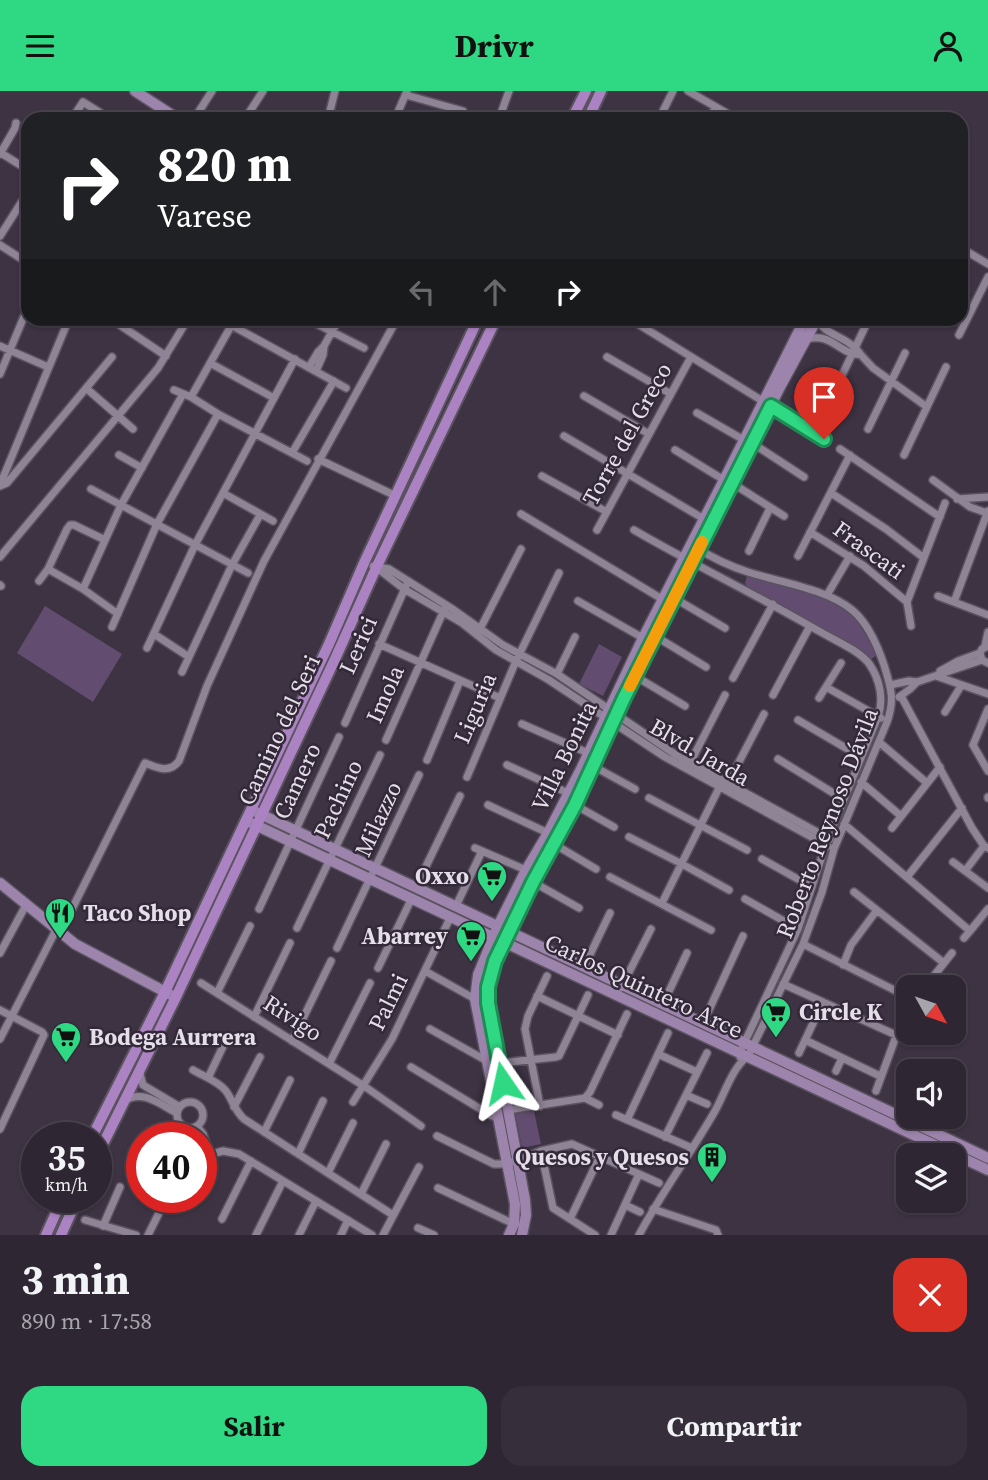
<!DOCTYPE html>
<html lang="es">
<meta charset="utf-8">
<style>
:root{--surface:#2e2632;--page:#362e3a;--text:#f1f3f6;--muted:#a7a5ac;--line:#49434d;--accent:#2fd883}
body{margin:0;font-family:"Source Serif 4",serif;background:var(--page);color:var(--text);height:100vh;display:flex;flex-direction:column;font-size:26px;white-space:nowrap}
*{box-sizing:border-box;margin:0}
p{font-size:23px;color:var(--muted)}
.icon{flex:none;width:38px;height:38px;fill:none;stroke:currentColor;stroke-width:2;stroke-linecap:round;stroke-linejoin:round}
.map{position:relative;height:1144px;overflow:hidden}
.sheet{display:flex;flex-direction:column;background:var(--surface);flex:1}
.sheet>*{flex:none}
.top-card{position:absolute;left:21px;top:21px;width:947px;height:214px;border-radius:21px;box-shadow:0 2px 5px #0004,0 0 0 2px var(--line);background:#202124;color:#fff;overflow:hidden}
.needle{width:46px;rotate:130deg}
.buttons{position:absolute;left:896px;top:884px;display:grid;gap:14px}
.buttons a{display:grid;place-items:center;width:70px;height:70px;border-radius:14px;background:var(--surface);box-shadow:0 2px 5px #0004,0 0 0 2px var(--line);font-size:35px}
.speed{position:absolute;left:21px;top:1031px;display:flex;gap:14px;font-size:35px;font-weight:700;text-align:center}
.speed>*{display:grid;place-content:center;width:91px;height:91px;border-radius:50%;background:var(--surface);box-shadow:0 2px 5px #0004,0 0 0 2px var(--line);line-height:1}
.speed small{font-size:18px;font-weight:400}
.speed .limit{border:10px solid #d22;background:#fff;color:#111}
.pin{position:absolute;display:grid;place-items:center;width:60px;height:60px;color:#fff;margin:-72px -30px;border-radius:50% 50% 50% 0;rotate:-45deg;box-shadow:0 0 7px #0007}
.pin .icon{rotate:45deg}
.me{position:absolute;width:77px;margin:-38px;rotate:349deg;stroke-linejoin:round;filter:drop-shadow(0 0 5px #0008)}
.turn{display:flex;align-items:center;gap:24px;height:147px;padding:0 21px;font-size:32px}
.turn .icon{width:91px;height:91px;stroke-width:2.5}
.turn b{display:block;font-size:49px;line-height:60px}
.lanes{display:flex;align-items:center;height:66px;padding:0 21px;background:#0003;justify-content:center;gap:35px;direction:ltr}
.lanes .off{opacity:.35}
.round{display:grid;place-items:center;flex:none;width:74px;height:74px;border-radius:21px;background:var(--page)}
.summary{display:flex;align-items:center;justify-content:space-between;height:119px;padding:0 21px}
h1{font-size:42px;font-weight:700;line-height:52px}
.action{display:flex;gap:14px;margin-top:auto;padding:14px 21px}
.action a{flex:1;height:80px;border-radius:21px;background:var(--accent);color:#111;font-size:28px;font-weight:700;line-height:80px;text-align:center}
.action a+a{background:var(--page);color:var(--text)}
header{display:flex;justify-content:space-between;align-items:center;height:91px;padding:0 21px;background:var(--accent);color:#111;font-size:32px;font-weight:700}
.map>svg:first-child{display:block}
.green{fill:#624c6f}
.lines{fill:none;stroke-linecap:round;stroke-linejoin:round}
.street-casing{stroke:#5a525f;stroke-width:10}
.secondary-casing{stroke:#5a525f;stroke-width:13}
.primary-casing{stroke:#5a525f;stroke-width:14}
.street{stroke:#8f8496;stroke-width:7}
.secondary{stroke:#9d84ac;stroke-width:10}
.primary{stroke:#ac83c2;stroke-width:10}
.route-casing{stroke:#1f8c55;stroke-width:18}
.route{stroke:#2fd883;stroke-width:12}
.slow{stroke:#f59e0b;stroke-width:12}
.labels{text-anchor:middle;stroke-width:5;stroke-linejoin:round;paint-order:stroke}
.street-label{font-size:23px;fill:#e5dfe9;stroke:#332939}
.poi-label{font-size:23px;font-weight:bold;fill:#e5dfe9;stroke:#332939;text-anchor:end}
</style>
<header><svg class="icon" aria-label="menu" viewBox="0 0 24 24"><path d="M4 6h16M4 12h16M4 18h16"/></svg>Drivr<svg class="icon" aria-label="person" viewBox="0 0 24 24"><circle cx="12" cy="8" r="4"/><path d="M4 21q1-7 8-7t8 7"/></svg></header>
<div class="map">
<svg width="988" height="1144" viewBox="0 0 988 1144">
<rect width="100%" height="100%" fill="#3d3343"/>
<path class="green" d="M747,485c32,9 83,18 107,42 9,10 16,25 23,37l-7,5 -121,-70 -4,-7z
M45,515l77,48 -29,48 -76,-49z
M599,553l23,13 -19,39 -24,-12z
M534,1020l7,33 -19,4 -7,-35z"/>
<g class="lines">
<g class="street-casing">
<path id="street" d="M688,0l49,28
M406,4l57,16
M196,25l16,-25
M72,28l11,-17 27,17
M245,28l18,-28
M328,28l7,-28
M395,28l12,-28
M499,28l10,-28
M659,28l14,-28
M709,28l7,-12
M1,62l27,17
M0,63l15,-26 1,-5
M0,145l28,-44
M0,154l28,18
M961,157l27,16
M111,228l55,37
M307,228l57,29
M630,228l194,120
M231,234l115,63
M959,244l29,-58
M807,248c24,-7 32,15 54,16 -12,-19 -35,-18 -44,-36
M0,255l48,21
M861,264l12,13 54,39
M607,266l64,37
M210,272l64,35
M309,276l9,-15 6,-6 15,-27
M316,280l7,-16 1,-8
M0,283l28,-67
M86,297l47,41
M174,299l17,7 27,17 89,47
M584,305l65,38
M191,306l44,-78
M826,318l39,-82
M697,322l47,27
M868,338l37,-76
M564,345l140,83
M752,352l52,34
M840,358l100,68
M675,359l49,30
M292,362l42,-72
M119,364l23,13
M904,364l42,-88
M318,368l78,37
M542,385l65,36
M933,389l37,27 17,6
M732,392l52,33
M0,394l66,-159
M0,395l7,-3 105,-126
M91,398l157,84
M223,402l50,28
M831,402l55,36 38,29
M957,408l31,-2
M521,423l141,85
M597,439l94,-173
M634,439c60,35 123,65 183,100 15,9 44,21 53,35 10,15 14,35 8,52l-50,121 -30,91 -58,123v5
M810,441l54,34 43,36
M749,460l21,-43
M798,465l52,-101
M0,466l158,-189 30,-49
M373,475l16,3 65,41 49,35 54,29 119,81 154,84
M377,477l27,21 58,34 34,27 53,30 116,77 163,89
M48,478l35,20 35,25
M39,490l9,-12 19,-40 3,-4h4l31,15
M0,494l1,1
M83,498l38,-84 62,-111
M827,504l23,-39
M938,505l50,19
M674,507l51,30
M578,510l65,37
M954,511l34,-91
M911,535l-4,-24 38,-99
M112,536l45,-103 61,-110
M479,540l42,-82
M154,543l35,23
M655,545l51,31
M379,553l121,54
M985,555l3,-14
M988,555l-6,3 -2,4 2,7 6,3
M147,557l48,-103 100,-186
M940,580l18,-10 22,-8
M182,581l50,-107 28,-50
M557,583l18,-37
M635,585l50,30
M936,585l52,18
M733,587l40,-74
M890,594l19,-4 8,1 65,-22
M826,596l55,31
M773,604l37,-69
M901,605l71,132 12,18 4,2
M899,606l11,-8 7,-7
M819,607l22,-35
M988,618l-15,36 15,26
M945,621l16,-26
M798,629l63,37
M345,632l61,-137
M522,633l66,29
M386,649l58,-130
M879,651l48,41
M778,668l65,40
M427,669l33,-79
M690,672l35,-68
M507,674l61,28
M593,675l42,23
M467,686l49,-116 43,-88
M861,691l40,34
M727,694l37,-71
M649,707l98,52
M988,707v-1
M488,714l60,28
M575,714l39,22
M844,733l126,107 -6,7
M892,737l48,-61
M629,746l53,27 47,26
M554,753l42,25
M475,757l51,22
M762,768l50,28
M953,771l35,26
M965,780l19,-25
M610,786l101,53
M907,786l55,-69
M533,791l46,26
M416,796l44,-91
M854,801l90,71
M745,808l53,30
M662,812l59,-119
M456,815l26,-55
M259,818l80,-172
M297,837l83,-173
M970,840l18,-22
M60,842l85,-170c13,5 24,11 34,-2l28,-75 57,-125 133,-242
M803,853l105,53
M337,857l82,-173
M0,862l26,-48
M843,874l8,-20 26,-35
M584,876l26,-54
M378,877l34,-70
M425,880l50,28 13,4
M201,892l166,105 54,38
M783,893l113,51
M925,896l27,-34
M621,897l30,-59
M217,902l33,-67
M537,905l81,39
M663,913l24,-51
M0,919l42,22 2,3 -44,94
M906,922l2,-3
M254,926l36,-74
M703,932l40,-87
M430,938l57,32
M0,948l56,-109
M805,949l75,36
M292,950l39,-80
M799,962l24,-51
M658,963l39,18
M510,971l46,-5 3,-1 29,-61
M329,973l41,-81
M411,976l81,49 7,2
M193,979c10,6 25,11 33,21 7,10 9,20 18,28l149,96
M836,980l6,-13
M140,983l3,11 37,22
M208,987l20,-42
M876,1000l26,-71
M686,1004l21,9
M585,1007l5,-6 37,-78
M124,1010c19,-12 35,3 53,12
M353,1011l39,-63 59,-123
M177 1024a13 13 0 1 1 26 0a13 13 0 1 1-26 0Z
M540,1015l-15,-77 3,-13 19,-40
M234,1016l26,-50
M508,1019l77,-12 14,7
M616,1024l76,33
M627,1029l41,-87
M197,1035l6,8 7,20
M264,1041l26,-52
M437,1045l57,28h13l34,-13 31,-7 87,39
M665,1046l42,-84
M541,1060l12,57 42,27
M298,1063l25,-53
M201,1066l22,-6 16,3 133,81
M201,1082l6,-12 -1,-6
M328,1082l25,-50
M438,1097l76,36
M361,1103l25,-50
M189,1107l1,-1
M625,1114l15,7
M653,1118l63,21 2,5
M222,1128l29,-58
M570,1128l30,-63
M85,1129l51,15
M103,1135l17,-39
M418,1137l16,7
M148,1144l13,-26
M256,1144l27,-54
M299,1144l17,-34
M341,1144l7,-15
M383,1144l36,-68
M611,1144l28,-61
M639,1144c23,-43 52,-82 76,-124 10,-18 17,-43 33,-55l55,-112 19,-52 12,-43 53,-127c8,-23 4,-34 -3,-57 -6,-18 -16,-42 -32,-55 -25,-21 -73,-28 -104,-38 -19,-6 -37,-15 -53,-25"/>
</g>
<g class="secondary-casing">
<path id="secondary" d="M135,0l43,28
M254,720l734,347
M249,731l739,348
M0,792l75,61 96,51
M509,1144l5,-11 1,-20 -40,-205 3,-24 20,-49 28,-56 22,-37 33,-64 62,-131 81,-158 81,-161
M522,1144l4,-20 -1,-15 -37,-197v-16l2,-12 18,-44 25,-49 42,-77 49,-107 156,-311 37,-68"/>
</g>
<g class="primary-casing">
<path id="primary" d="M572,28l14,-28
M588,28l13,-28
M92,1046l73,-145 164,-348 35,-81 114,-244
M96,1067l80,-161 159,-338 41,-91 120,-249
M46,1144l17,-38
M61,1144l17,-38"/>
</g>
<use href="#street" class="street"/>
<use href="#secondary" class="secondary"/>
<use href="#primary" class="primary"/>
</g>
<g class="lines">
<g class="route-casing">
<path id="route" d="M503,992l-15,-80v-16l7,-26 38,-79 42,-77 49,-107 147,-292 53,33"/>
</g>
<use href="#route" class="route"/>
<path class="slow" d="M630,595l72,-144"/>
</g>
<defs>
<g id="supermarket-pin" transform="scale(1.575)"><path d="M0 17L-7.5 6A9.5 9.5 0 1 1 7.5 6Z" fill="#2fd883" stroke="#332939"/><path d="M-6-5.5h2.5l.6 2H6L4.5 2H-2.5L-4.4-4H-6ZM-1.5 3.2a1.3 1.3 0 1 0 .1 0ZM3 3.2a1.3 1.3 0 1 0 .1 0Z" fill="#111"/></g>
<g id="restaurant-pin" transform="scale(1.575)"><path d="M0 17L-7.5 6A9.5 9.5 0 1 1 7.5 6Z" fill="#2fd883" stroke="#332939"/><path d="M-5-6h1v4h1v-4h1v4h1v-4h1v5L-1.5 .5V6h-2V.5L-5-1ZM5-6V6H3V1.5H1.5Q1.5-4 5-6Z" fill="#111"/></g>
<g id="building-pin" transform="scale(1.575)"><path d="M0 17L-7.5 6A9.5 9.5 0 1 1 7.5 6Z" fill="#2fd883" stroke="#332939"/><path d="M-4-6H4V6H1V3H-1V6H-4ZM-2.5-4.3h1.7v1.8h-1.7ZM.8-4.3h1.7v1.8H.8ZM-2.5-1h1.7V.8h-1.7ZM.8-1h1.7V.8H.8Z" fill="#111"/></g>
</defs>
<g fill-rule="evenodd">
<use href="#supermarket-pin" x="492" y="785"/>
<use href="#restaurant-pin" x="60" y="822"/>
<use href="#supermarket-pin" x="471" y="845"/>
<use href="#supermarket-pin" x="776" y="921"/>
<use href="#supermarket-pin" x="66" y="946"/>
<use href="#building-pin" x="712" y="1066"/>
</g>
<g class="labels">
<g class="street-label">
<text transform="translate(627 343) rotate(-61)" y="8">Torre del Greco</text>
<text transform="translate(869 459) rotate(36)" y="8">Frascati</text>
<text transform="translate(358 554) rotate(-66)" y="8">Lerici</text>
<text transform="translate(385 603) rotate(-66)" y="8">Imola</text>
<text transform="translate(475 617) rotate(-67)" y="8">Liguria</text>
<text transform="translate(279 639) rotate(-65)" y="8">Camino del Seri</text>
<text transform="translate(700 661) rotate(30)" y="8">Blvd. Jarda</text>
<text transform="translate(564 665) rotate(-64)" y="8">Villa Bonita</text>
<text transform="translate(297 690) rotate(-65)" y="8">Camero</text>
<text transform="translate(338 708) rotate(-65)" y="8">Pachino</text>
<text transform="translate(378 728) rotate(-65)" y="8">Milazzo</text>
<text transform="translate(827 732) rotate(-69)" y="8">Roberto Reynoso Dávila</text>
<text transform="translate(644 895) rotate(25)" y="8">Carlos Quintero Arce</text>
<text transform="translate(388 911) rotate(-64)" y="8">Palmi</text>
<text transform="translate(293 927) rotate(33)" y="8">Rivigo</text>
</g>
<g class="poi-label">
<text x="469" y="793">Oxxo</text>
<text x="83" y="830" text-anchor="start">Taco Shop</text>
<text x="448" y="853">Abarrey</text>
<text x="799" y="929" text-anchor="start">Circle K</text>
<text x="89" y="954" text-anchor="start">Bodega Aurrera</text>
<text x="689" y="1074">Quesos y Quesos</text>
</g>
</g>
</svg>
<div class="buttons">
<a><svg class="needle" viewBox="-14 -14 28 28"><path d="M0-13l5 13h-10z" fill="#e53935"/><path d="M0 13l5-13h-10z" fill="#a7a5ac"/></svg></a>
<a><svg class="icon" aria-label="sound" viewBox="0 0 24 24"><path d="M4 9h4l5-4v14l-5-4H4zM17 9q2 3 0 6"/></svg></a>
<a><svg class="icon" aria-label="layers" viewBox="0 0 24 24"><path d="M12 4l9 5-9 5-9-5zM3 14l9 5 9-5"/></svg></a>
</div>
<div class="speed"><div>35<small>km/h</small></div><div class="limit">40</div></div>
<div class="pin" style="left:824px;top:348px;background:#d93025"><svg class="icon" aria-label="arrive" viewBox="0 0 24 24"><path d="M6 21V4h12l-3 4 3 4H6"/></svg></div>
<svg class="me" style="left:503px;top:992px" viewBox="-20 -20 40 40"><path d="M0-17L14 15 0 8-14 15z" fill="#2fd883" stroke="#fff" stroke-width="4"/></svg>
<div class="top-card">
<div class="turn"><svg class="icon" aria-label="right" viewBox="0 0 24 24"><path d="M7 20v-9h11M14 6l5 5-5 5"/></svg><div><b>820 m</b>Varese</div></div>
<div class="lanes"><svg class="icon off" aria-label="left" viewBox="0 0 24 24"><path d="M17 20v-9H6M10 6l-5 5 5 5"/></svg><svg class="icon off" aria-label="ahead" viewBox="0 0 24 24"><path d="M12 20V5M6 11l6-6 6 6"/></svg><svg class="icon" aria-label="right" viewBox="0 0 24 24"><path d="M7 20v-9h11M14 6l5 5-5 5"/></svg></div>
</div>
</div>
<section class="sheet">
<div class="summary"><div><h1>3 min</h1><p>890 m · 17:58</p></div><a class="round" style="background:#d93025;color:#fff"><svg class="icon" aria-label="close" viewBox="0 0 24 24"><path d="M6 6l12 12M18 6L6 18"/></svg></a></div>
<div class="action"><a>Salir</a><a>Compartir</a></div>
</section>
